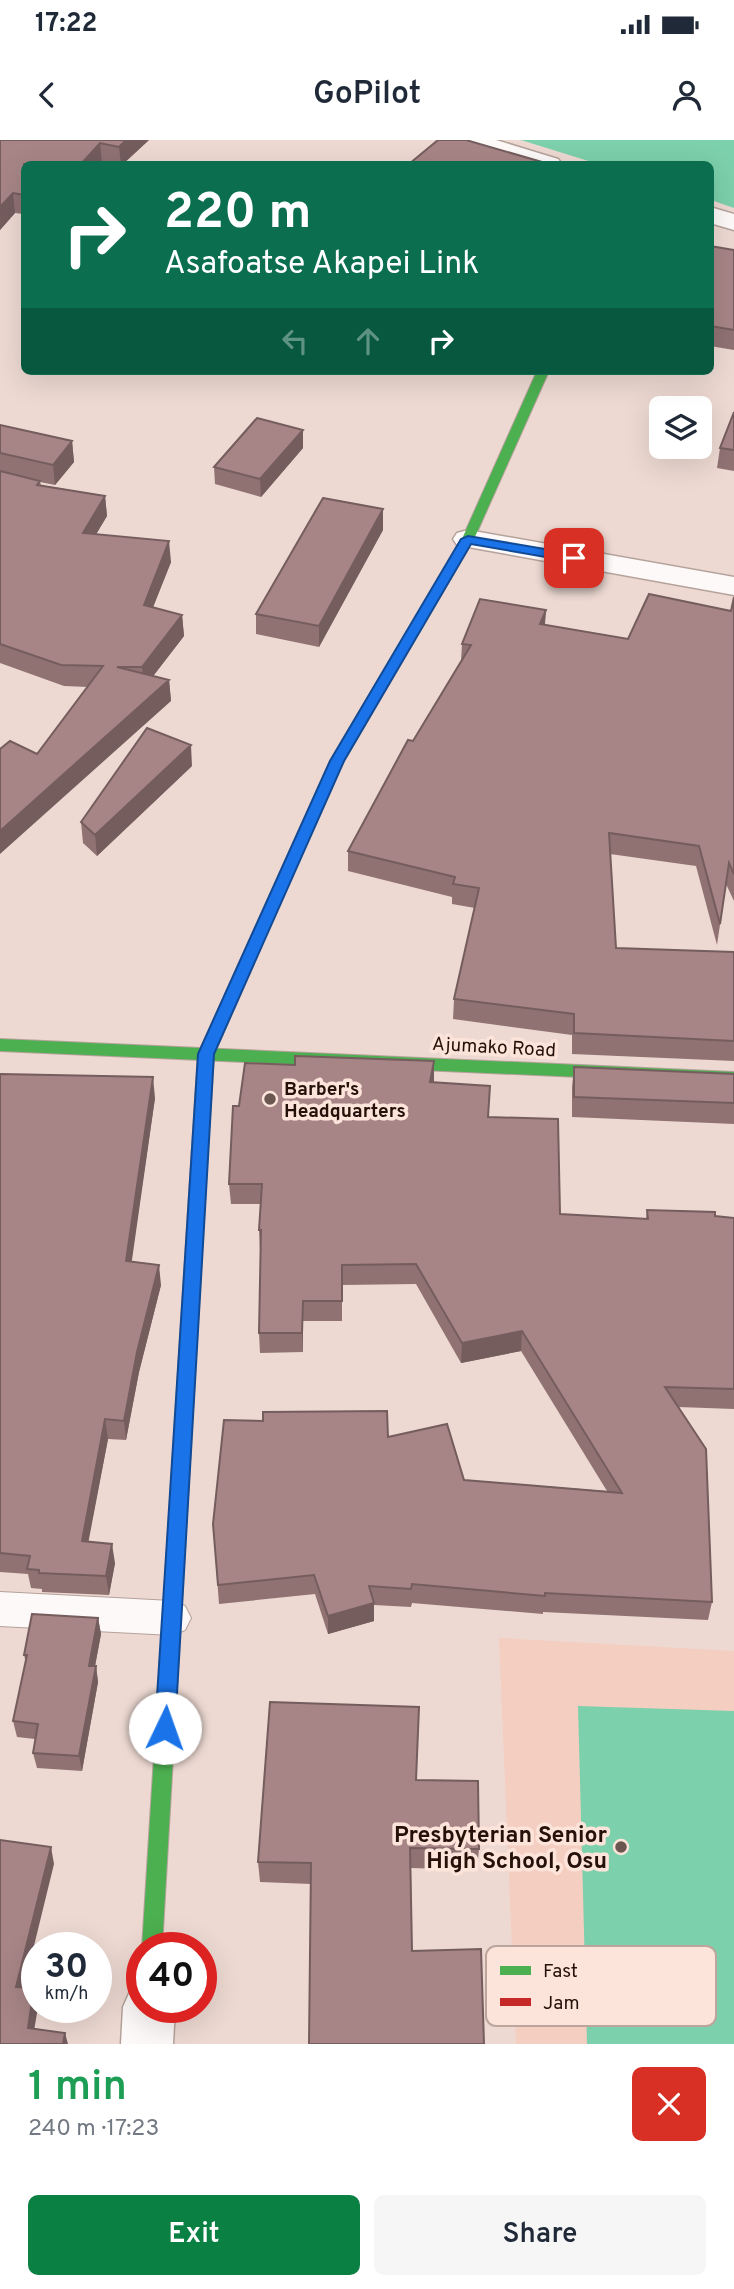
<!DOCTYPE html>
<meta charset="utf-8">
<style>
:root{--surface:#fff;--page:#f6f6f7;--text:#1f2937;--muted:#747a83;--accent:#0b8043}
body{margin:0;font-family:Overpass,sans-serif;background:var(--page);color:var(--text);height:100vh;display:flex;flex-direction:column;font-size:26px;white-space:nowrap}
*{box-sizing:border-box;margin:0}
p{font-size:23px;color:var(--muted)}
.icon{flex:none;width:38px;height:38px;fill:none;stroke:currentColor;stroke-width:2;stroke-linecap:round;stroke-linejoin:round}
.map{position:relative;height:1904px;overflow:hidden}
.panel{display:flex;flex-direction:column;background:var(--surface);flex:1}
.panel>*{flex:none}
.hud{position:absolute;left:21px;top:21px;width:693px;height:214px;border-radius:10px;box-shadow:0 7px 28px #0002;background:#0b6e4f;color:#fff;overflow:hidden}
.tools{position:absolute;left:649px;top:256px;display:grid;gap:14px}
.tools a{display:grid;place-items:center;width:63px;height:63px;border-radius:10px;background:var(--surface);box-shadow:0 7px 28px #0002;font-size:35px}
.speed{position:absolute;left:21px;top:1792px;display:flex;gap:14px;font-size:35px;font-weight:700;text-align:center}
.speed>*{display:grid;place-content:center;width:91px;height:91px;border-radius:50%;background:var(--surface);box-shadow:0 7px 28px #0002;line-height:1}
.speed small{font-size:18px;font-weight:400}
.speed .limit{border:10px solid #d22;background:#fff;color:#111}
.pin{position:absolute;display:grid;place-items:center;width:60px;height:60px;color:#fff;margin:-30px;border-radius:14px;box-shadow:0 4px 10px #0006}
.me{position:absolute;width:77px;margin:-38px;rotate:3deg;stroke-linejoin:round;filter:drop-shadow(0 0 5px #0008)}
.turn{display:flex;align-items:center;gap:24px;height:147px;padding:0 28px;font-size:32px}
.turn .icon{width:91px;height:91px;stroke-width:2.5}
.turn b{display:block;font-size:49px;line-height:60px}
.lanes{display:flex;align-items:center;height:66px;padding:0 28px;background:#0003;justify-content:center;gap:35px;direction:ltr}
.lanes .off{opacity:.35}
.round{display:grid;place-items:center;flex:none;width:74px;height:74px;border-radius:10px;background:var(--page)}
.summary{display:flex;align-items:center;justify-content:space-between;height:119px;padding:0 28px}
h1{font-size:42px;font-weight:600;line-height:52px;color:#1e9e55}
.action{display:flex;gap:14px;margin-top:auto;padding:14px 28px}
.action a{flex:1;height:80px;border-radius:10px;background:var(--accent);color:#fff;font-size:28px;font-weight:600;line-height:80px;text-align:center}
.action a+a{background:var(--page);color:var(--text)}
.status{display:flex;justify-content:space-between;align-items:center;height:49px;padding:0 35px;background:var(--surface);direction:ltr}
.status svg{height:19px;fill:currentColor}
header{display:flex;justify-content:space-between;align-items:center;height:91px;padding:0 28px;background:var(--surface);font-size:32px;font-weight:600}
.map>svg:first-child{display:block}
.built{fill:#f4cec0}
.green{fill:#7cd0ab}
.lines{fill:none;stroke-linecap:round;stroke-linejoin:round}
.lane-casing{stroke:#b5a29b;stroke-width:2}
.street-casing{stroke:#b5a29b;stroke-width:3}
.fast-casing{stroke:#b5a29b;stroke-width:2}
.jam-casing{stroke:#b5a29b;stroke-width:2}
.lane{fill:#fcf9f8;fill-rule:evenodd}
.street{fill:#fcf9f8;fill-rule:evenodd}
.fast{fill:#4caf50;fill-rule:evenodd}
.jam{fill:#c62828;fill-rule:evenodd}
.wall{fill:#907273}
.shaded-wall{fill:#755d5e}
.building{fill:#a78586;stroke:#755d5e;stroke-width:2}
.route{fill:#1a73e8;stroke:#114b97;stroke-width:2}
.poi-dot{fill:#6b574f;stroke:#fde4db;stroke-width:2.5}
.labels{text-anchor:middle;stroke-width:7;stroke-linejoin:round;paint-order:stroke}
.street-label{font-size:19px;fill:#251109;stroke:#fde4db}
.poi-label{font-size:19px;font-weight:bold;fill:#251109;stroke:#fde4db;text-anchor:start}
.near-poi-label{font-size:23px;font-weight:bold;fill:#251109;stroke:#fde4db;text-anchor:end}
.key{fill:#fde4db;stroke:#bca59c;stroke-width:2}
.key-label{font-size:19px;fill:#251109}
</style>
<div class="status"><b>17:22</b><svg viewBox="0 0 49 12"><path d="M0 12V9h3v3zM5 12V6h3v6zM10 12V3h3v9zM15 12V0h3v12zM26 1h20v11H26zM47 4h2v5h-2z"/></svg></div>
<header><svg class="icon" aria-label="back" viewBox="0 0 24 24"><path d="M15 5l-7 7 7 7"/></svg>GoPilot<svg class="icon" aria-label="person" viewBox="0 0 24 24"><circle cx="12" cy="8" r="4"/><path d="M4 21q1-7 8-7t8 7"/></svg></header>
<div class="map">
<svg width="734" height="1904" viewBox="0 0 734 1904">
<rect width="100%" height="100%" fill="#edd9d2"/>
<path class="built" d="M499,1498l235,13v393h-218z"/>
<path class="green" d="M521,0h213v68l-23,-8 -1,-36h-112z
M578,1566l156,5v333h-147z"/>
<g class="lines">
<g class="lane-casing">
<path id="lane" d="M0,1452l172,9 13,5 6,12 -6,12 -13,5 -172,-9z"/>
</g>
<g class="street-casing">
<path id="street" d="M457,0h39l62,19 4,5h-38l-64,-19z
M710,67l24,7v16l-24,-7z
M468,390l266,47v18l-277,-50 -4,-6 4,-6z
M142,1844v23h33l-2,37h-52l2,-37 8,-18z"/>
</g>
<g class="fast-casing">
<path id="fast" d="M537,231h12l-75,168 -130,222 -52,116 -2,4h-10l-2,-4 52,-116 132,-222z
M0,899l734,33v12l-734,-33z
M201,986l6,2 2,4 -47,816h-20l51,-816 2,-4z"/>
</g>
<g class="jam-casing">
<path id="jam" d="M285,732l7,5 -78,177 -5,78 -2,4h-12l-2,-4 5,-78 80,-177z"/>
</g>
<use href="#lane" class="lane"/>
<use href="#street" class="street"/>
<use href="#fast" class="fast"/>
<use href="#jam" class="jam"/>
</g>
<path class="wall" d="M0,0h149l-26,24h-12l-9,-1 -78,1v50l-9,-1 -15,17z
M710,106l24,4v100l-24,-4z
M734,272v59l-17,-3 3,-20z
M0,285l72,16 2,21 -19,23 -15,-3 1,3 64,11 2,20 -11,18 75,28 -18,45 29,8 2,21 -31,40 16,4 2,21 -134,53 51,-67 -24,-1 -64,-23z
M303,290v18l-42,49 -46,-13 -1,-17z
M383,390l-64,117 -63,-13v-20z
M734,457v304l-8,-17 -9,61 -21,-79 -86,-12 6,94 118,4v109l-162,-7v-19l-119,-16 1,-20 21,-91 -23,-4v-7l-104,-26v-20l113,-190 1,-17 84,-34 -1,15 83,14 103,-28z
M192,626l-95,90 -14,-13 -2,-21z
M574,927l160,7v50l-162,-7v-30z
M0,934l155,24 -24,164 30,23 -22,87 -13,68 -18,-1 -20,102 27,22 -6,32 -67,-3v-3l-11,-1 -3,-14 -28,-2z
M433,943l55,34 72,97 86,5 1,-9 87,8v191l-56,-2 34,195 -4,18 -165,-8v2l-131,-11 -1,4 -37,-2v16l-46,13 -13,-40 -96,10 -6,-80 175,-87 76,43 143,11 -86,-140 -60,12 -45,-79 -74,1v36h-39v31l-43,1 -1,-20 2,-83h-1l-1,-20 2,-26h-30l-2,-20 10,-78z
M98,1478l3,16 -6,32h1l2,16 -16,89 -45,-3 -4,-15 2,-14 -18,-2 -4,-16 13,-58 -2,-8z
M416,1640l63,69 -2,21 -66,-2 1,83 -101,-67 -51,-2 -2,-20z"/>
<path class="shaded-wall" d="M126,0h23l-26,24h-2l-2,-17z
M100,3l2,20 -2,1h-19z
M13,53l2,20 -15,17v-23z
M303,290v18l-42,49 -1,-18z
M72,301l2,21 -19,23 -2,-20z
M105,356l2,20 -22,37 -2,-20z
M383,369v21l-64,117v-21z
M169,401l2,21 -25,63 -2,-20z
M546,470l-2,20 -4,-6z
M182,475l2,21 -40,52 -2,-21z
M169,540l2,21 -171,153v-23z
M191,605l1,21 -95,90 -2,-21z
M434,921v20l-5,22 1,-21z
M153,937l2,21 -26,183 -3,-20z
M159,1125l2,20 -22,87 -13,68 -2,-19 13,-69z
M303,1161v51l-1,-19z
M522,1191l-1,20 -60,12 1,-20z
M105,1279l3,20 -23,121 -3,-19z
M112,1404l3,19 -6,32 -3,-19z
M374,1463v18l-46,13v-18z
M98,1478l3,16 -9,48 -3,-16z
M96,1526l2,16 -16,89 -3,-15z
M51,1707l3,17 -34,139 -4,-16z
M34,1848l4,19 -6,36 -4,-15z
M65,1893l3,11h-5z"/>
<path class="building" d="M0,0h126l-7,7 -19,-4 -19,21h-57v31l-11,-2 -13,14z
M438,0h28l83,24h-140z
M710,106l24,4v80l-24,-4z
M734,272v38l-14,-2z
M257,278l46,12 -43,49 -46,-12z
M0,285l72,16 -19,24 -53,-12z
M0,331l40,10 -3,4 68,11 -22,37 86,8 -25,64 38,10 -40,52h-25l52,13 -169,151v-82l10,-8 27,13 66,-88 -42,-1 -61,-21z
M323,358l60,11 -64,117 -63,-12z
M649,454l82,17 3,-14v277l-5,-11 -9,61 -21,-78 -90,-13 7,115 118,4v89l-160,-8v-19l-120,-15 25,-111 -26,-4 2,-7 -107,-26 60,-111 5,1 58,-96 -9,-1 18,-45 66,11 -6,14 88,15z
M147,588l44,17 -96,90 -14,-13z
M295,916l139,5 -4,21 60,4 -2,31 70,2 2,95 88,5 -1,-9 68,2v4l19,2v171l-69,-2 41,62 6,153 -167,-9v3l-133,-12 -1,5 -42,-3 5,17 -46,13 -14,-41 -96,10 -5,-61 11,-104 39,1v-9l124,-1 1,26 59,-13 17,56 158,13 -100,-162 -60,12 -46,-79 -74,1v36h-39l-1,32h-43l2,-103h-2l3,-46h-33l4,-78h6l6,-43 50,2z
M574,927l160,7v29l-160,-6z
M0,934l153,3 -27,184 33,4 -22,87 -13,69 -19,-2 -23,122 30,3 -6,32 -67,-3v-3l-12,-1 3,-13 -30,-3z
M32,1474l66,4 -9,48h7l-17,90 -46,-3 5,-29 -25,-3 14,-66h-3z
M270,1562l149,5 -3,73 62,1 1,68 -69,-1 2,103 69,-2 3,95h-175l2,-181 -53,-1z
M0,1700l51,7 -35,140 18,1 -6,40 37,5 -2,11h-63z"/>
<path class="route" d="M468,396l106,18 7,4 -7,4 -103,-18 -127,217 -130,293 -39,674 -3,7 -7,2 -7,-2 -3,-7 43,-674 132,-293 131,-222z"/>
<g class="poi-dot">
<circle cx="270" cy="959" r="7"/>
<circle cx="621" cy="1707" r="7"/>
</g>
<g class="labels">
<g class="street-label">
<text transform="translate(494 906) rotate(3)" y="7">Ajumako Road</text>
</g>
<g class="poi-label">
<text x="284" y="955">Barber's<tspan x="284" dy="22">Headquarters</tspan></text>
</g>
<g class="near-poi-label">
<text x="607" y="1702">Presbyterian Senior<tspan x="607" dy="26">High School, Osu</tspan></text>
</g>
</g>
<rect x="486" y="1806" width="230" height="80" rx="10" class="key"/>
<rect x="500" y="1826" width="31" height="9" fill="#4caf50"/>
<rect x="500" y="1858" width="31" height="8" fill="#c62828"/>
<g class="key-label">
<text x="543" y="1837">Fast</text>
<text x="543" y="1869">Jam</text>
</g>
</svg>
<div class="tools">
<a><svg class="icon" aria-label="layers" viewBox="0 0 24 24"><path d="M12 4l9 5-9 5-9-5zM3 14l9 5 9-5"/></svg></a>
</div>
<div class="speed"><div>30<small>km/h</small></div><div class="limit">40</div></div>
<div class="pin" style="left:574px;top:418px;background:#d93025"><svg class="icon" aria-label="arrive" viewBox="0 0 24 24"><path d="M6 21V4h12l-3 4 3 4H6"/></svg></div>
<svg class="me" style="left:165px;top:1588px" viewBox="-20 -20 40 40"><circle r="19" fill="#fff"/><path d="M0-13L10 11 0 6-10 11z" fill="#1a73e8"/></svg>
<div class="hud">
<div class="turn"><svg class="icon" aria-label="right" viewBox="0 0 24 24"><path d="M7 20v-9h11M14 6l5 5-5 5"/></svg><div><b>220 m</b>Asafoatse Akapei Link</div></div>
<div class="lanes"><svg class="icon off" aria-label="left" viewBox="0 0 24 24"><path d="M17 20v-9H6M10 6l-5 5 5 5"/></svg><svg class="icon off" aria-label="ahead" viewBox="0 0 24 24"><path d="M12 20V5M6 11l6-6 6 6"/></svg><svg class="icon" aria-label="right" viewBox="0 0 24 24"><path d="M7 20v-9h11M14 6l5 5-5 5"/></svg></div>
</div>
</div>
<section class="panel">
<div class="summary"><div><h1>1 min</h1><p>240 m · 17:23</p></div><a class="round" style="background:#d93025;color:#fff"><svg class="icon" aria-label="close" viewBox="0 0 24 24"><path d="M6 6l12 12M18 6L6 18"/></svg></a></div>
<div class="action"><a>Exit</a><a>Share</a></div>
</section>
